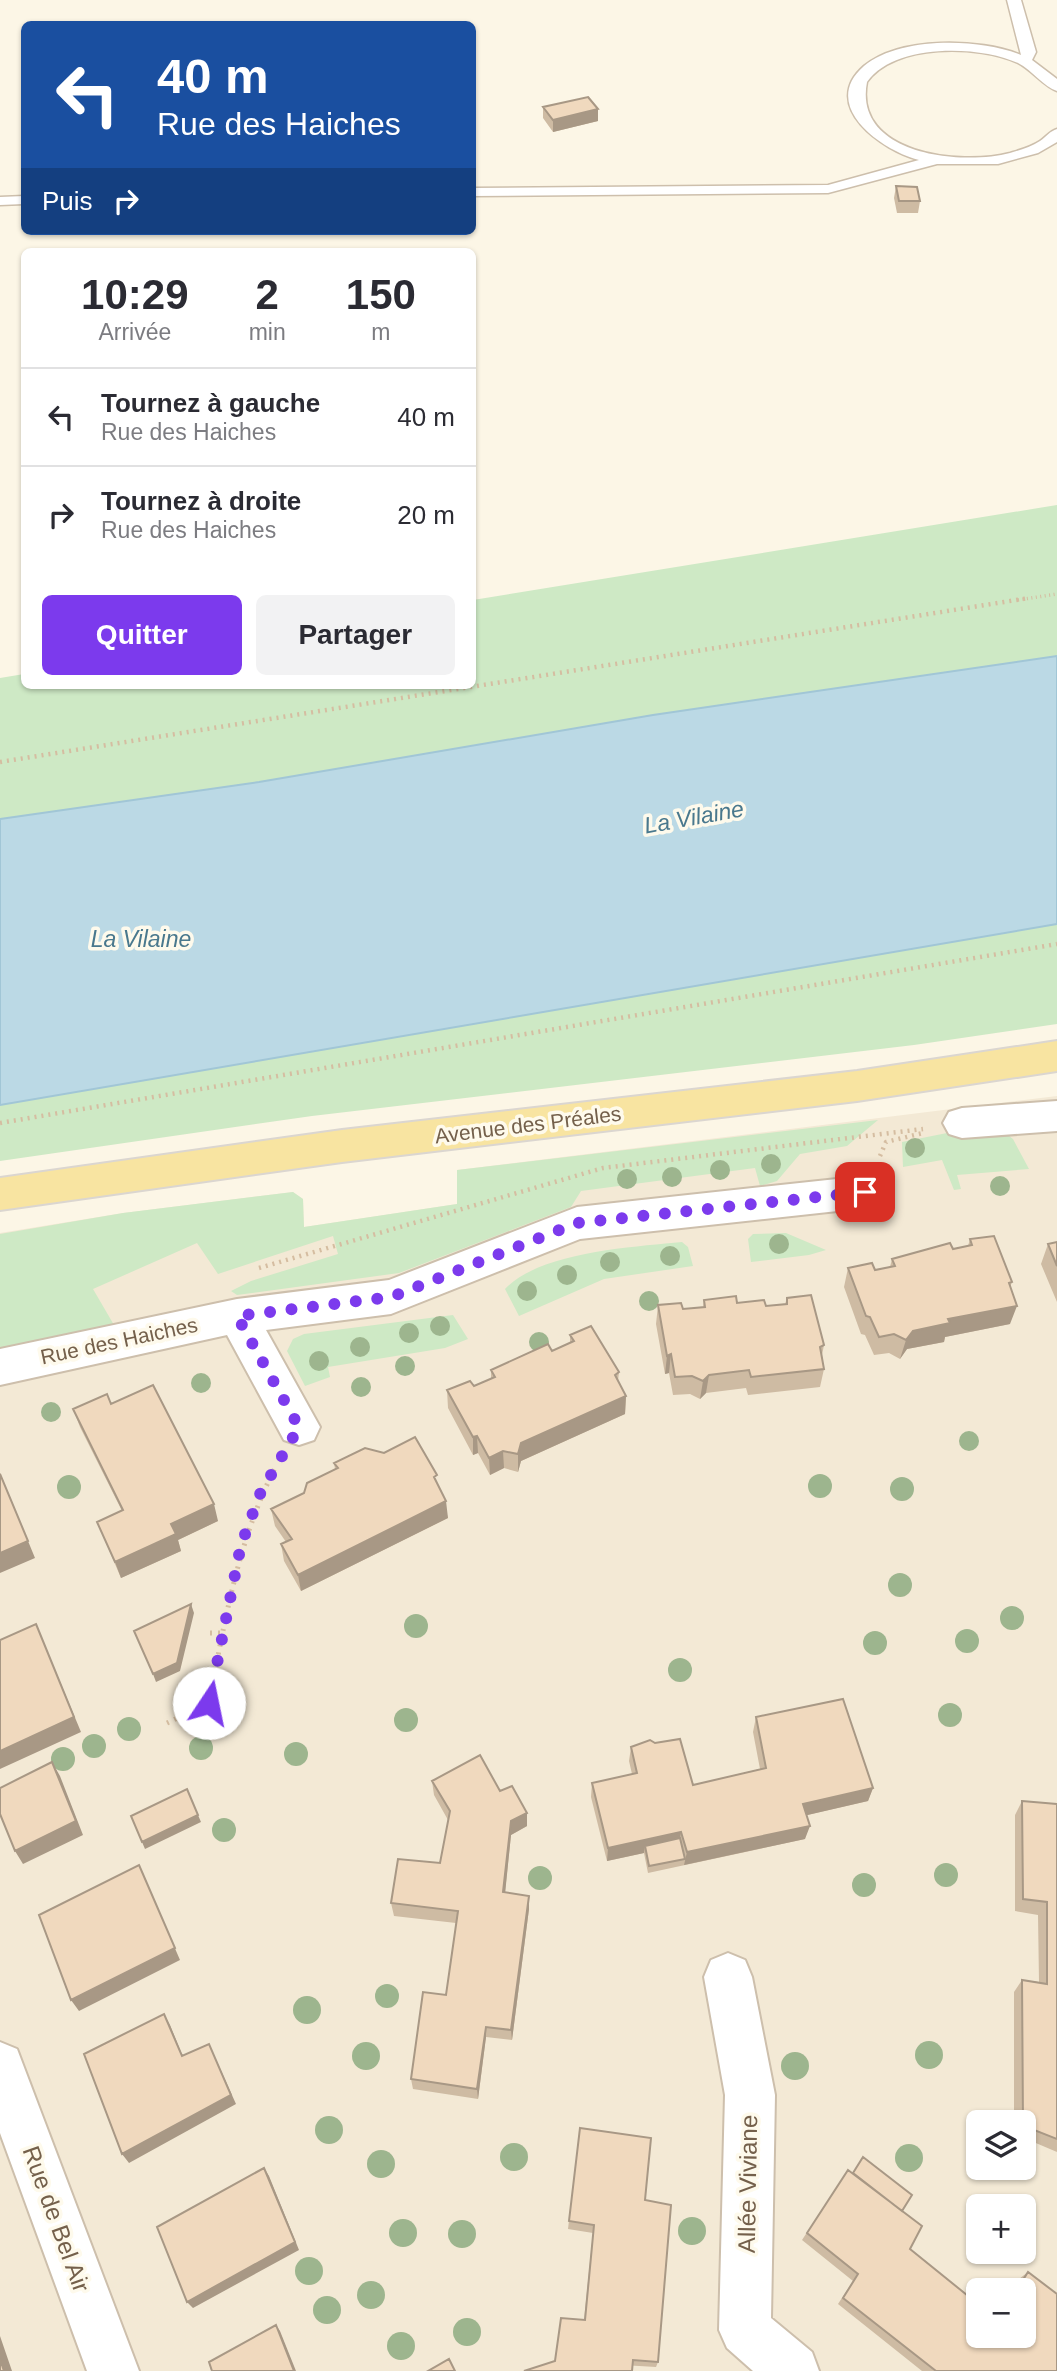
<!DOCTYPE html>
<html lang="fr">
<meta charset="utf-8">
<style>
:root{--surface:#fff;--page:#f2f2f3;--text:#2b2b33;--muted:#7c7c81;--line:#e1e1e2;--accent:#7c3aed}
body{margin:0;font-family:Helvetica,sans-serif;background:var(--page);color:var(--text);height:100vh;display:flex;flex-direction:column;font-size:26px;white-space:nowrap}
*{box-sizing:border-box;margin:0}
p{font-size:23px;color:var(--muted)}
.icon{flex:none;width:38px;height:38px;fill:none;stroke:currentColor;stroke-width:2;stroke-linecap:round;stroke-linejoin:round}
.map{position:relative;flex:1;overflow:hidden}
.panel{position:absolute;left:21px;top:248px;width:455px;height:441px;display:flex;flex-direction:column;background:var(--surface);border-radius:10px;box-shadow:0 2px 5px #0004}
.panel>*{flex:none}
.banner{position:absolute;left:21px;top:21px;width:455px;height:214px;border-radius:10px;box-shadow:0 2px 5px #0004;background:#1a4fa0;color:#fff;overflow:hidden}
.buttons{position:absolute;left:966px;top:2110px;display:grid;gap:14px}
.buttons a{display:grid;place-items:center;width:70px;height:70px;border-radius:10px;background:var(--surface);box-shadow:0 2px 5px #0004;font-size:35px}
.pin{position:absolute;display:grid;place-items:center;width:60px;height:60px;color:#fff;margin:-30px;border-radius:14px;box-shadow:0 4px 10px #0006}
.me{position:absolute;width:77px;margin:-38px;rotate:11deg;stroke-linejoin:round;filter:drop-shadow(0 0 5px #0008)}
.turn{display:flex;align-items:center;gap:24px;height:147px;padding:0 21px;font-size:32px}
.turn .icon{width:91px;height:91px;stroke-width:2.5}
.turn b{display:block;font-size:49px;line-height:60px}
.then{display:flex;align-items:center;height:66px;padding:0 21px;background:#0003;gap:14px;font-size:26px}
.eta{display:flex;justify-content:space-evenly;align-items:center;height:119px;text-align:center}
.eta b{font-size:42px;font-weight:800;line-height:49px}
.button{display:flex;gap:14px;margin-top:auto;padding:14px 21px}
.button a{flex:1;height:80px;border-radius:10px;background:var(--accent);color:#fff;font-size:28px;font-weight:800;line-height:80px;text-align:center}
.button a+a{background:var(--page);color:var(--text)}
ul{padding:0;list-style:none}
li{display:flex;align-items:center;gap:21px;height:98px;padding:0 21px;border-top:2px solid var(--line)}
li div{flex:1}
li b{display:block;font-size:26px}
li em{font-style:normal}
.map>svg:first-child{display:block}
.residential{fill:#f3e9d5;fill-rule:evenodd}
.green{fill:#cee9c5}
.water{fill:#bbd9e5;stroke:#a1c6d6;stroke-width:2}
.lines{fill:none;stroke-linecap:round;stroke-linejoin:round}
.service-casing{stroke:#cdbfac;stroke-width:3}
.minor-casing{stroke:#cdbfac;stroke-width:4}
.primary-casing{stroke:#dbd6d0;stroke-width:4}
.path-far2{stroke:#d5bda1;stroke-width:3.5;stroke-dasharray:1 3.5;stroke-linecap:butt}
.path-far1{stroke:#d5bda1;stroke-width:4.5;stroke-dasharray:2 5;stroke-linecap:butt}
.path{stroke:#d5bda1;stroke-width:5;stroke-dasharray:2 6;stroke-linecap:butt}
.service{fill:#fff;fill-rule:evenodd}
.minor{fill:#fff;fill-rule:evenodd}
.primary{fill:#f8e4a1;fill-rule:evenodd}
.tree{fill:#9db58e}
.wall{fill:#cebba3}
.shaded-wall{fill:#a89885}
.building{fill:#f0d9be;stroke:#a89885;stroke-width:2}
.route{stroke:#7c3aed;stroke-width:12;stroke-dasharray:0 21.6}
.labels{text-anchor:middle;stroke-width:7;stroke-linejoin:round;paint-order:stroke}
.street-label{font-size:21px;fill:#74604b;stroke:#fefaec}
.water-label{font-size:23px;font-style:italic;fill:#49788d;stroke:#fefaec}
.near-street-label{font-size:24px;fill:#74604b;stroke:#fefaec}
</style>
<div class="map">
<svg width="1057" height="2371" viewBox="0 0 1057 2371">
<rect width="100%" height="100%" fill="#fcf6e6"/>
<path class="residential" d="M1057,1096v1275h-1057v-1138l123,-20 170,-21 10,7 1,28 153,-23v-34zM978,2123h46v45h-46zM978,2207h46v45h-46zM978,2291h46v45h-46z"/>
<path class="green" d="M1057,505v151l-404,59 -394,67 -259,37v-141l24,-4v12h448l1,-86z
M1057,924v100l-143,21 -602,71 -312,45v-56z
M878,1120l-31,26 -47,8 -23,27 -17,5 -5,-18 -174,23 -10,16 -172,66 -162,22 -6,-4 20,-10 87,-27 -5,-18 -115,38 -21,-31 -104,46 21,36 -114,26v-117l123,-21 170,-21 10,7 1,28 153,-23v-34z
M1000,1129l13,10 16,30 -72,6 4,14 -7,1 -12,-30 -39,7 -1,-25 45,-9z
M786,1233l40,17 -17,5 -58,7 -3,-23 5,-5z
M682,1242l6,5 5,19 -89,13 -85,37 -14,-27c35,-37 127,-42 177,-47z
M453,1315l15,24 -23,9 -117,19 2,10 -25,9 -18,-35 6,-12 11,-5z"/>
<path class="water" d="M1057,656v268l-1057,181v-286l259,-37 394,-67z"/>
<g class="lines">
<g class="service-casing">
<path id="service" d="M1007,0h14l15,52 -4,8 25,19v12c-13,-4 -25,-21 -39,-28 -39,-18 -124,-20 -151,19 -14,72 93,84 143,71 10,-3 21,-6 30,-12 6,-4 10,-10 17,-12v13l-19,11 -40,11h-61l-109,29 -356,3v-8l356,-3 91,-25c-36,-9 -101,-54 -55,-94 36,-30 116,-28 157,-11z
M24,196v8l-24,1v-8z"/>
</g>
<g class="minor-casing">
<path id="minor" d="M1057,1101v30l-95,7 -13,-4 -6,-11 6,-11 13,-4z
M865,1176l14,5 5,11 -5,11 -14,5 -285,31 -189,75 -125,16 54,97 -6,13 -15,5 -15,-5 -57,-105 -227,50v-36l237,-50 152,-19 188,-73z
M728,1953l17,7 7,17 23,118 -4,223 41,34 7,19h-66l-26,-23 -8,-18 6,-235 -21,-118 7,-17z
M0,2042l17,7 122,322h-52l-87,-238z"/>
</g>
<g class="primary-casing">
<path id="primary" d="M1057,1041v30l-200,30 -515,61 -342,48v-32l342,-48 515,-59z"/>
</g>
<path class="path-far2" d="M1018,600l39,-6"/>
<path class="path-far1" d="M0,762l1029,-164
M0,1123l1057,-179
M880,1156l6,-14 37,-9
M259,1268l344,-100 320,-39"/>
<path class="path" d="M210,1633h13
M167,1723l42,-20c16,-83 29,-164 68,-239"/>
<use href="#service" class="service"/>
<use href="#minor" class="minor"/>
<use href="#primary" class="primary"/>
</g>
<g class="tree">
<circle cx="915" cy="1148" r="10"/>
<circle cx="771" cy="1164" r="10"/>
<circle cx="720" cy="1170" r="10"/>
<circle cx="672" cy="1177" r="10"/>
<circle cx="627" cy="1179" r="10"/>
<circle cx="1000" cy="1186" r="10"/>
<circle cx="779" cy="1244" r="10"/>
<circle cx="670" cy="1256" r="10"/>
<circle cx="610" cy="1262" r="10"/>
<circle cx="567" cy="1275" r="10"/>
<circle cx="527" cy="1291" r="10"/>
<circle cx="649" cy="1301" r="10"/>
<circle cx="440" cy="1326" r="10"/>
<circle cx="409" cy="1333" r="10"/>
<circle cx="539" cy="1342" r="10"/>
<circle cx="360" cy="1347" r="10"/>
<circle cx="319" cy="1361" r="10"/>
<circle cx="405" cy="1366" r="10"/>
<circle cx="201" cy="1383" r="10"/>
<circle cx="361" cy="1387" r="10"/>
<circle cx="51" cy="1412" r="10"/>
<circle cx="969" cy="1441" r="10"/>
<circle cx="820" cy="1486" r="12"/>
<circle cx="69" cy="1487" r="12"/>
<circle cx="902" cy="1489" r="12"/>
<circle cx="900" cy="1585" r="12"/>
<circle cx="1012" cy="1618" r="12"/>
<circle cx="416" cy="1626" r="12"/>
<circle cx="967" cy="1641" r="12"/>
<circle cx="875" cy="1643" r="12"/>
<circle cx="680" cy="1670" r="12"/>
<circle cx="950" cy="1715" r="12"/>
<circle cx="406" cy="1720" r="12"/>
<circle cx="129" cy="1729" r="12"/>
<circle cx="94" cy="1746" r="12"/>
<circle cx="201" cy="1748" r="12"/>
<circle cx="296" cy="1754" r="12"/>
<circle cx="63" cy="1759" r="12"/>
<circle cx="224" cy="1830" r="12"/>
<circle cx="946" cy="1875" r="12"/>
<circle cx="540" cy="1878" r="12"/>
<circle cx="864" cy="1885" r="12"/>
<circle cx="387" cy="1996" r="12"/>
<circle cx="307" cy="2010" r="14"/>
<circle cx="929" cy="2055" r="14"/>
<circle cx="366" cy="2056" r="14"/>
<circle cx="795" cy="2066" r="14"/>
<circle cx="329" cy="2130" r="14"/>
<circle cx="514" cy="2157" r="14"/>
<circle cx="909" cy="2158" r="14"/>
<circle cx="381" cy="2164" r="14"/>
<circle cx="692" cy="2231" r="14"/>
<circle cx="403" cy="2233" r="14"/>
<circle cx="462" cy="2234" r="14"/>
<circle cx="309" cy="2271" r="14"/>
<circle cx="371" cy="2295" r="14"/>
<circle cx="327" cy="2310" r="14"/>
<circle cx="467" cy="2332" r="14"/>
<circle cx="401" cy="2346" r="14"/>
</g>
<path class="wall" d="M543,107l55,14 -45,11 -10,-14z
M896,186l24,15 -2,12h-21l-3,-15z
M970,1239l42,43 -2,5v37l-65,13 -1,5 -37,7 -7,10 -11,-6 -15,2 -9,-20 -4,-1 -17,-47 4,-19 27,2 15,-3 2,-8 76,-13z
M1057,1242v60l-16,-38 7,-20z
M787,1298l37,47 -2,10 2,14 -4,18 -72,8 -2,-7 -40,5 -6,6 -10,-5 -17,1 -4,-22 -4,1 -9,-50 2,-19 25,4 20,-2 1,-7 62,6 19,-2z
M570,1335l49,37 -1,9 8,15 -1,18 -104,47 -3,11 -14,-4 -14,7 -12,-22 -5,2 -25,-47 -1,-18 27,-4 17,-7v-9l61,-19 18,-8z
M111,1404l107,117 -40,19 3,11 -60,27 -24,-56 25,-11 -42,-84 -7,-18z
M334,1463l104,22 10,33 -147,73 -17,-30 -3,-17 5,-2 -11,-16 -4,-17 33,-16 31,-24z
M756,1717l117,71 -5,13 -61,14 -2,24 -157,34 -4,-20 -37,8 -16,-64 1,-14 40,-9 -3,-13 2,-14 62,38 67,-16 -7,-37z
M432,1781l68,10 27,35 -16,9 -6,57 24,17 -17,131 -26,-3 -8,62 -65,-10 -2,-10 35,-84 10,-72 -62,-7 -3,-13 49,-40 8,-43 -14,-25z
M1022,1801l35,3v348l-33,-14v-15h-10v-131l8,-12 17,2 -1,-67 -23,-4v-96z
M580,2128l65,72 13,162 -2,5 -101,-6 29,-41 9,-87 -25,-4z
M848,2170l54,41 8,38 68,87 46,-45h-13l8,-12 9,-7 29,99h-135l-84,-67 15,-23 -51,-41z"/>
<path class="shaded-wall" d="M598,109v12l-45,11v-12z
M1017,1306l-7,18 -65,13 -1,5 -37,7 -7,10 6,-19 7,-9 35,-12z
M671,1354l-2,19 -4,1 2,-18z
M709,1375l-3,18 -6,6 3,-18z
M626,1396l-1,18 -104,47 -3,11v-18l3,-11z
M477,1436l1,17 -5,2v-18z
M503,1451l1,17 -14,7 -1,-17z
M0,1473l35,85 -35,15z
M446,1501l2,17 -147,73 -3,-16z
M214,1504l4,17 -40,19 3,11 -60,27 -6,-16 56,-38z
M191,1604l3,9 -14,58 -24,11 -3,-8z
M36,1624l45,108 -81,37v-18z
M52,1762l8,14 23,59 -60,29 -8,-13z
M873,1788l-5,13 -69,16 4,-13z
M527,1813v13l-16,9 -7,69 -1,-12 8,-71z
M198,1815l3,7 -56,27 -3,-7z
M810,1826l-5,13 -121,26 3,-13z
M681,1832l-2,13 -34,1 -1,7 -37,8 1,-13z
M139,1865l41,95 -101,51 -8,-11z
M529,1896v13l-17,131 -1,-10z
M164,2014l6,11 17,42 -5,-11z
M486,2027v10l-8,62 -1,-10z
M209,2044l27,60 -107,59 -7,-9z
M264,2168l5,8 30,74 -106,58 -6,-6z
M276,2325l4,6 16,40h-2z
M0,2336l12,35h-8l-4,-12z"/>
<path class="building" d="M588,97l10,12 -45,11 -10,-13z
M896,186l21,1 3,14h-21z
M994,1236l18,46 -3,1 8,23 -69,13 2,4 -37,8 -7,9 -12,-6 -15,3 -9,-20 -4,-1 -18,-48 24,-5 3,7 20,-4 -3,-7 58,-16 3,6 19,-4 -2,-6z
M1057,1242v24l-9,-22z
M811,1295l13,50 -4,2 4,22 -73,8 -2,-7 -40,5 -6,6 -11,-5 -17,1 -4,-23 -4,2 -9,-51 23,-2 2,6 22,-2 -1,-7 32,-4 1,7 27,-3 2,6 21,-2v-6z
M591,1326l28,46 -4,3 11,21 -105,47 -3,11 -15,-3 -14,7 -12,-22 -4,1 -26,-47 23,-9 4,5 21,-9 -4,-7 57,-26 4,7 22,-10 -4,-6z
M153,1385l61,119 -43,20 5,10 -61,28 -18,-40 26,-12 -50,-101 34,-15 4,10z
M415,1437l22,38 -3,2 12,24 -148,74 -17,-31 11,-5 -21,-30 33,-16 3,-10 31,-15 -4,-5 31,-15 19,5z
M0,1474l28,67 -28,12z
M191,1604l-14,59 -24,11 -19,-43z
M36,1624l38,93 -74,34v-111z
M843,1699l30,89 -70,16 7,22 -123,26 -6,-20 -73,16 -16,-65 45,-10 -6,-26 19,-7 5,3 25,-4 13,46 73,-17 -10,-51z
M480,1755l20,36 12,-5 15,27 -16,8 -8,71 26,4 -18,134 -25,-3 -9,62 -66,-10 12,-87 23,3 12,-84 -67,-8 7,-44 42,4 10,-52 -18,-30z
M52,1762l24,59 -61,30 -15,-37v-26z
M187,1789l11,26 -56,27 -11,-26z
M1022,1801l35,3v335l-33,-13v-3h-1l-1,-143 25,4v-82l-24,-3z
M680,1838l5,21 -36,7 -4,-20z
M139,1865l36,83 -104,52 -32,-85z
M164,2014l18,42 27,-12 22,51 -109,59 -38,-100z
M580,2128l71,10 -6,62 26,5 -13,157 -25,-2 -1,11h-108l31,-10 6,-43 24,2 9,-95 -25,-4z
M863,2157l49,38 -10,16 -49,-38z
M264,2168l31,74 -108,60 -30,-75z
M848,2170l74,56 -12,23 68,55v32h46v-45h-8l12,-19 29,22v77h-121l-93,-73 15,-24 -51,-41z
M996,2287l6,4h-9z
M276,2325l18,46h-82l-3,-9z
M0,2359l4,12h-4z
M449,2359l6,12h-27z"/>
<g class="lines">
<path class="route" d="M209,1703l32,-158 19,-51 39,-67 -62,-111 154,-19 186,-74 288,-31"/>
</g>
<g class="labels">
<g class="street-label">
<text transform="translate(528 1125) rotate(-7)" y="7">Avenue des Préales</text>
<text transform="translate(119 1341) rotate(-12)" y="7">Rue des Haiches</text>
</g>
<g class="water-label">
<text transform="translate(694 817) rotate(-10)" y="8">La Vilaine</text>
<text x="141" y="947">La Vilaine</text>
</g>
<g class="near-street-label">
<text transform="translate(748 2184) rotate(-89)" y="8">Allée Viviane</text>
<text transform="translate(56 2219) rotate(70)" y="8">Rue de Bel Air</text>
</g>
</g>
</svg>
<div class="buttons">
<a><svg class="icon" aria-label="layers" viewBox="0 0 24 24"><path d="M12 4l9 5-9 5-9-5zM3 14l9 5 9-5"/></svg></a>
<a>+</a>
<a>−</a>
</div>
<div class="pin" style="left:865px;top:1192px;background:#d93025"><svg class="icon" aria-label="arrive" viewBox="0 0 24 24"><path d="M6 21V4h12l-3 4 3 4H6"/></svg></div>
<svg class="me" style="left:209px;top:1703px" viewBox="-20 -20 40 40"><circle r="19" fill="#fff"/><path d="M0-13L10 11 0 6-10 11z" fill="#7c3aed"/></svg>
<div class="banner">
<div class="turn"><svg class="icon" aria-label="left" viewBox="0 0 24 24"><path d="M17 20v-9H6M10 6l-5 5 5 5"/></svg><div><b>40 m</b>Rue des Haiches</div></div>
<div class="then">Puis<svg class="icon" aria-label="right" viewBox="0 0 24 24"><path d="M7 20v-9h11M14 6l5 5-5 5"/></svg></div>
</div>
<section class="panel">
<div class="eta">
<div><b>10:29</b><p>Arrivée</p></div>
<div><b>2</b><p>min</p></div>
<div><b>150</b><p>m</p></div>
</div>
<ul>
<li><svg class="icon" aria-label="left" viewBox="0 0 24 24"><path d="M17 20v-9H6M10 6l-5 5 5 5"/></svg><div><b>Tournez à gauche</b><p>Rue des Haiches</p></div><em>40 m</em></li>
<li><svg class="icon" aria-label="right" viewBox="0 0 24 24"><path d="M7 20v-9h11M14 6l5 5-5 5"/></svg><div><b>Tournez à droite</b><p>Rue des Haiches</p></div><em>20 m</em></li>
</ul>
<div class="button"><a>Quitter</a><a>Partager</a></div>
</section>
</div>
